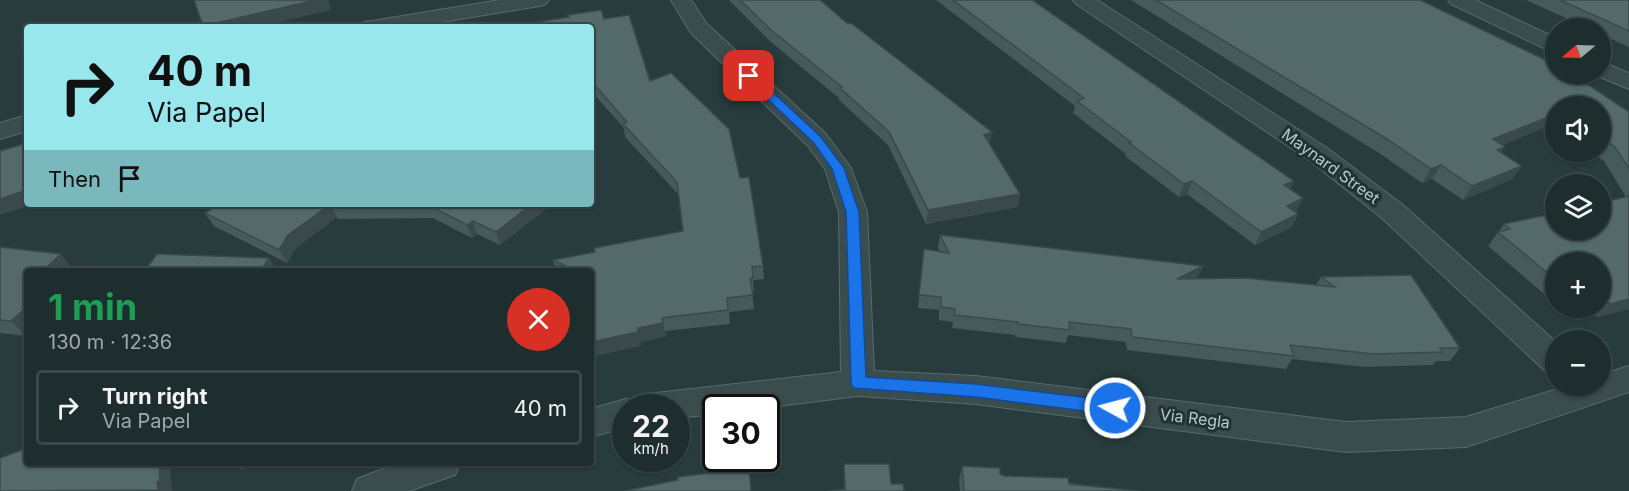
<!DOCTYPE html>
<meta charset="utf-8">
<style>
:root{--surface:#1e2d2e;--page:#2b393a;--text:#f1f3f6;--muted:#a1a8aa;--line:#3c494a}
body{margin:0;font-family:Inter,sans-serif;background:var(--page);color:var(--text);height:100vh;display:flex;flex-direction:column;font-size:22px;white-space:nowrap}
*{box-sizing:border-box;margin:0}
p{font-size:20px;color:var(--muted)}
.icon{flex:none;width:33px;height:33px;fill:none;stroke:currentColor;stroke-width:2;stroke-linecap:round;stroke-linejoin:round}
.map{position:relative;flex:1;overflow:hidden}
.sheet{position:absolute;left:24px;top:268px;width:570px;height:198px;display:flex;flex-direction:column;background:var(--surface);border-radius:6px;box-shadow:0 2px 4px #0004,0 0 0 2px var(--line)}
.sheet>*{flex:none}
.hud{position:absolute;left:24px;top:24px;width:570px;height:183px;border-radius:6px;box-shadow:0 2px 4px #0004,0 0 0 2px var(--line);background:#98e7ed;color:#111;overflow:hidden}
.needle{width:39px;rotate:251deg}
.buttons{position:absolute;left:1545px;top:18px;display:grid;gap:12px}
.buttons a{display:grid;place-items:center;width:66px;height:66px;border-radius:50%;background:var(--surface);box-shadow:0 2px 4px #0004,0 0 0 2px var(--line);font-size:30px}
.speed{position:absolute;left:612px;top:394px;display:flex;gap:12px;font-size:30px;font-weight:700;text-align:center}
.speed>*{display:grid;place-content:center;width:78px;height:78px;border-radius:50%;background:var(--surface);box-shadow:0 2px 4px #0004,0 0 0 2px var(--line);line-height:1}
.speed small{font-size:15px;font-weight:400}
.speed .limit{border:3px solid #111;border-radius:9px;background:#fff;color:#111}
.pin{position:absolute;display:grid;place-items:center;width:51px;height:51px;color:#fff;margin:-26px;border-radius:12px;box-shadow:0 3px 9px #0006}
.me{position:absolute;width:66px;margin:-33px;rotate:277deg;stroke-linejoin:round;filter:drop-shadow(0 0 4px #0008)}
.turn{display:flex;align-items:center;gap:21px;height:126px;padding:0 24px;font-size:27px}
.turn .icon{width:78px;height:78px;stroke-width:2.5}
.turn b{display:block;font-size:42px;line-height:51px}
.then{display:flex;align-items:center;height:57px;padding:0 24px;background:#0003;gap:12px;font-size:22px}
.round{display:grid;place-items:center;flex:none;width:63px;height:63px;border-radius:32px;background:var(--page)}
.headline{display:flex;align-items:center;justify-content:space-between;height:102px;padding:0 24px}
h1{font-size:36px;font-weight:700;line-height:45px;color:#1e9e55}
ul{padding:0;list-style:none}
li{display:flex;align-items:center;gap:18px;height:75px;margin:0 12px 9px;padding:0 12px;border:3px solid var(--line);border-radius:6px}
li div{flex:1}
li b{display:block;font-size:22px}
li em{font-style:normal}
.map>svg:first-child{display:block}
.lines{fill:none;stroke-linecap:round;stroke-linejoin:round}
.street-casing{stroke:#596a6b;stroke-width:2}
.street{fill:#3b4c4d;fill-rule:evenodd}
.wall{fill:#475a5b}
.shaded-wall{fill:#3a4a4a}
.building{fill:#53696a;stroke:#3a4a4a;stroke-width:1.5}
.route{fill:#1a73e8;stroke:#114b97;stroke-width:1.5}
.labels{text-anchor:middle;stroke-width:6;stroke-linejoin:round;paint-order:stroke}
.street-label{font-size:16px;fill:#b8c7c8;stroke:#203232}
</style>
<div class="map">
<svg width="1629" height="491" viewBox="0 0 1629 491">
<rect width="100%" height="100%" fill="#283c3d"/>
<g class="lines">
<g class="street-casing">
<path id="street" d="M500,0h49l-3,4 -7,2 -127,21h-51l3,-5 8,-1z
M671,0h20l16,24 119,110 25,34 16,44 7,159 102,5 370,46 120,-5 101,-31h33v-11l29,-9v26l-163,55 -120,5 -370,-48 -118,-8 -96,12h-46v6l-40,4v-10h-50v19l-35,10v-28l35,-10 7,2 2,-3 12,-4 194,-22 -2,-160 -14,-43 -17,-23 -117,-113z
M1073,0h24l230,148 76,57 153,137v33l-11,-4 -162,-152 -74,-59 -233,-156z
M1448,0h27l81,38v16l-105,-50z
M1600,61l29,12v16l-36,-15h7z
M27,115v16l-27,8v-16z
M396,464h64l-5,11 -46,16h-57l5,-12z"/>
</g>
<use href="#street" class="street"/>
</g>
<path class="wall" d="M729,0h91l170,144 30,50 -2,13 -92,17 -38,-79 -49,-45v-2l-68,-56z
M936,0h96l262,181 -4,8 13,9 -7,13h-1l3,3 -6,13 -37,18 -68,-51 -8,3 -54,-41 1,-2 -53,-41 2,-7z
M1131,0h289l136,74h9l64,38v197l-32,8 -4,-3 -19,5 -14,-11h40v-46h-44v42l-68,-58 16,-22 122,-27 -22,-36 -13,-9h9v-46h-44v20l-3,-2 -51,21 3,2 -4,5 21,14 -10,13 -49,21 -31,-21 -10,4 -43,-30z
M1526,0h103v47l-29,-13v-6h-12z
M604,19l46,62 90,97 23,88 1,13 -11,1 1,11 -2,1 2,17 -25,3 1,12 -65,7 1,5 -25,6v4l-86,-79 -2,-7 42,-8 88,-21 -4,-36 -54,-58 -1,-9 -33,-37v-64z
M219,204h333l-52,41 -23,-11 -5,4 -39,-20 -95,1 -1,-2 -41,31 -9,15 -73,-37 -9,-13z
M940,235l263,31 -6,12 119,7 5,-8 139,71 -10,13h-14l-4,4 -67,2 -73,-8 -6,10 -159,-19 -1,-8 -58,-7 -2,8 -51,-6v-2l-63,-7 1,-6 -14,-2v-10l-21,-2 6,-59 16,3 -2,-4z
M0,247l73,22 -46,3v63l-1,1 -26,-3z
M962,466l38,8 5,2 135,15h-180l-1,-11z"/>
<path class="shaded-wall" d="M316,0h12l3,10 -72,17 -56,-1z
M1556,114v7l-3,3 -69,28 9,-13z
M992,132l-2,12 -8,4 2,-13z
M1505,147l-9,13 1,-10z
M1441,165l-9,14 -10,4 9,-14z
M1522,166l-10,13 -49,21 9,-14z
M1192,181l-5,13 -8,3 5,-13z
M1294,181l-6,13 -4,-9z
M27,190v14h8l-35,11v-16z
M1020,194l-2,13 -92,17 2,-14z
M1303,198l-7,13 -16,8 7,-13z
M331,204h3l-3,2 6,11 -41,31 -9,15 -8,-13 9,-15z
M532,204h20l-52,41 -4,-13z
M1298,214l-6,13 -37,18 6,-13z
M473,221l4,13 -5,4 -5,-13z
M61,254l12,15 -2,3h-25l-2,-2z
M269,258l9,14h-18z
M1203,266l-6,13h-20z
M1629,299v10l-32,8 13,-13z
M1585,308h15l-7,6 -19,5z
M22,311l5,6v18l-1,1 -15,-15z
M663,323l3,13 -25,6v4l-50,11v-15l47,-14z
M159,464h27l-16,5 2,22h-16z
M236,464h22l-17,6z"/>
<path class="building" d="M194,0h122l-113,26z
M740,0h80l28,24 3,-1 141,109 -8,3 36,59 -92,16 -39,-78 -49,-44 2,-1 -71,-57z
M953,0h79l262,181 -10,4 19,13 -16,8 11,8 -37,18 -69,-51 -8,3 -55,-41 2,-1 -54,-41 7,-3z
M1156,0h264l136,65v9h8l26,12 39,26v57l-14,-22 -15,-10v-31h-44v8l-63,25 12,8 -8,3 25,16 -50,20 -31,-21 -10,4 -44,-30z
M1560,0h69v31z
M601,10l3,9 25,-4 21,66 21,-8 58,56 11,49 9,-1 14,89 -11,1 1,11h-3l3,17 -26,3 1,12 -66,8 1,5 -25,5v4l-47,10v-70h-60l33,-7 -11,-5 42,-8 -1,-4 89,-17 -6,-49 -54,-58 4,-2 -36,-41v-54h-83l61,-10 -1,-2z
M91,23l1,4h-18z
M27,39v34l-3,1 -2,-34z
M27,143v47l-27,9v-48z
M1629,196v103l-19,5 -4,-3 -6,1v-40h-44v18l-58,-48 12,-3 -6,-5 52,-11v17h44v-27z
M219,204h112l-43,31 -9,15 -74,-37z
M332,204h200l-36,28 -23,-11 -6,4 -39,-20 -97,1z
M940,235l263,31 -26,13 69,-1 89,9 -14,-10 90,-2 49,73h-20l3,4 -69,2 -84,-9 4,11 -162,-19 -1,-8 -62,-7 1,8 -52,-6v-2l-64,-7 1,-6 -14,-2v-10l-22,-2 5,-46 25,4z
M0,247l61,7 -17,16 11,2h-28v39h-5l-11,10 -11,-1z
M157,254l112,4 -9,14h-116z
M27,448v16h132l1,17 -3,1 1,8 -158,1v-33z
M844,464h45l2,20h12l1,7h-76l17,-2z
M962,466l38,2v6l5,2 63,2 1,6 71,7h-176z
M749,468l2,23h-127l54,-11v-3z"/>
<path class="route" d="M749,73l4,1 68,63 23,31 15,44 7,165 110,7 139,17 5,2 3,5 -3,5 -5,2 -139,-18 -123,-9 -2,-5 -5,-171 -14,-43 -19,-27 -68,-64v-4z"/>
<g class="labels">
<g class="street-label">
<text transform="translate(1331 166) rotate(36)" y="6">Maynard Street</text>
<text transform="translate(1195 418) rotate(7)" y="6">Via Regla</text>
</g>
</g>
</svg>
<div class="buttons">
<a><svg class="needle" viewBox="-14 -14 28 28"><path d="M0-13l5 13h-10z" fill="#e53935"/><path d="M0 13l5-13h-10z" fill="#a1a8aa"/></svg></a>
<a><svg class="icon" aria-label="sound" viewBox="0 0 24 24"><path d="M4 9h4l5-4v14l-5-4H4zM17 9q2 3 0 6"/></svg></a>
<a><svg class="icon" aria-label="layers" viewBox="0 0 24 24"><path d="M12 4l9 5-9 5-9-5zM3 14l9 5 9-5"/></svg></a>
<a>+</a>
<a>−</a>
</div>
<div class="speed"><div>22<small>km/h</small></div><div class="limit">30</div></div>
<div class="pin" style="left:749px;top:76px;background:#d93025"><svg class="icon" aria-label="arrive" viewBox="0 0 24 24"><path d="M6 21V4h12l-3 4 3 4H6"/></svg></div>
<svg class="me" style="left:1115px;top:408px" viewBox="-20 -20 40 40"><circle r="17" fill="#1a73e8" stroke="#fff" stroke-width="3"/><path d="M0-11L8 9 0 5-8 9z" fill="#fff"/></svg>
<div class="hud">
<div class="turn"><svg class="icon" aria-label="right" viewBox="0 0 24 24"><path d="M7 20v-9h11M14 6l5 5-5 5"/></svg><div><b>40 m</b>Via Papel</div></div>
<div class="then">Then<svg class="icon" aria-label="arrive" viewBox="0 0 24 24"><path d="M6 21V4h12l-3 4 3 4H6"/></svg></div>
</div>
<section class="sheet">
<div class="headline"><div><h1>1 min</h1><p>130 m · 12:36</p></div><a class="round" style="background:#d93025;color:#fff"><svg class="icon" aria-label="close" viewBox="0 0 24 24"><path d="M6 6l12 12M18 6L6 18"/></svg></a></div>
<ul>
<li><svg class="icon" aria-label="right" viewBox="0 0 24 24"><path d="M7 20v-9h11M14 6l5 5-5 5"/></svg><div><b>Turn right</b><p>Via Papel</p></div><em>40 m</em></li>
</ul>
</section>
</div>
